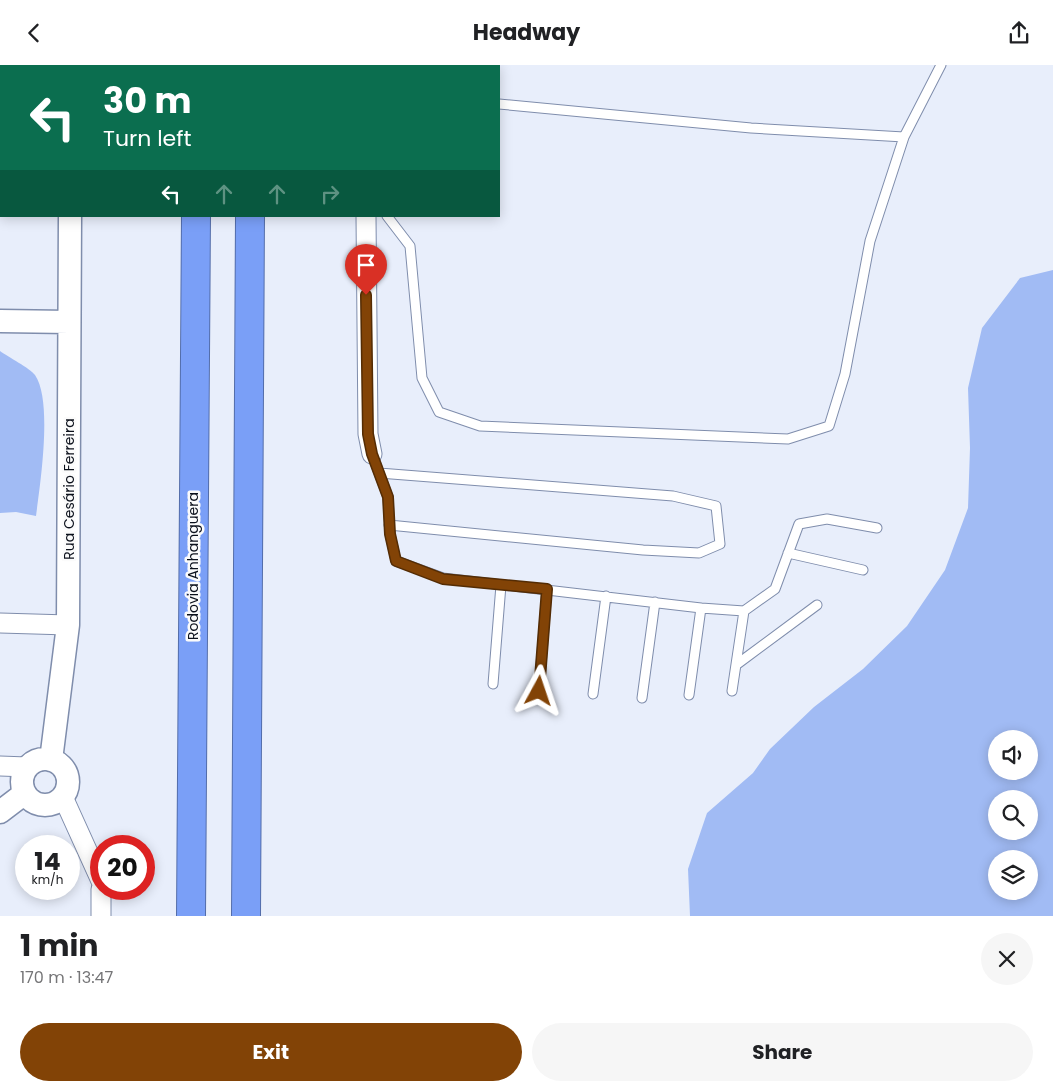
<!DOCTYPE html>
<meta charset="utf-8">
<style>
:root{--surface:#fff;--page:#f6f6f6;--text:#202124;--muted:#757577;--accent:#824306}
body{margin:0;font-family:Poppins,sans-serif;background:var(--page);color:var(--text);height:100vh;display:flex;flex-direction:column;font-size:19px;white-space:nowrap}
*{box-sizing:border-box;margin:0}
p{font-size:16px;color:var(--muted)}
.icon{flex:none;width:28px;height:28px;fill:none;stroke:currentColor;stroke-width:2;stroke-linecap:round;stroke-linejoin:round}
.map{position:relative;height:851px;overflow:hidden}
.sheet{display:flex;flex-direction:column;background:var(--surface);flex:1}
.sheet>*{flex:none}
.guide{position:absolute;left:0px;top:0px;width:500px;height:152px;box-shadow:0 2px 12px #0003;background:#0b6e4f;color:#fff;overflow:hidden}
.tools{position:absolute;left:988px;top:665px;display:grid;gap:10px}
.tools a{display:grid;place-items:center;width:50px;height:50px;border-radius:50%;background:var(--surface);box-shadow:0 2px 12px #0003;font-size:25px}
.speed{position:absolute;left:15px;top:770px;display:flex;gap:10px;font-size:25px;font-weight:700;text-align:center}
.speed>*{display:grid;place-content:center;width:65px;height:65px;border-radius:50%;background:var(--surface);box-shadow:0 2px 12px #0003;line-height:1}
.speed small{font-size:12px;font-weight:400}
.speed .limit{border:8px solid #d22;background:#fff;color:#111}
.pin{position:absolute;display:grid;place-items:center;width:42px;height:42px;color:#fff;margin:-51px -21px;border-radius:50% 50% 50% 0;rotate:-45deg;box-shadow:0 0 5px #0007}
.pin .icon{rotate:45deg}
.me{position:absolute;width:55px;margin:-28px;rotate:5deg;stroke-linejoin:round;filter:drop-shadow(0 0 4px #0008)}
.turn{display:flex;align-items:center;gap:18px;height:105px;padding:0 20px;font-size:22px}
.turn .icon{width:65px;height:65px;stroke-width:2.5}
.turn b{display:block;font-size:35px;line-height:42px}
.lanes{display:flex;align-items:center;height:48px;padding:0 20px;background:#0003;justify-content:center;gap:25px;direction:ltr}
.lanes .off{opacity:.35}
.round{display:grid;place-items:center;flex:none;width:52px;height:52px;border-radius:26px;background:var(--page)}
.summary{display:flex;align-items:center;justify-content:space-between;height:85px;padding:0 20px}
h1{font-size:30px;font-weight:700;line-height:38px}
.button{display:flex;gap:10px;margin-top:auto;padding:10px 20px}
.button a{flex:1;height:58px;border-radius:30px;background:var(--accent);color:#fff;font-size:20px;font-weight:700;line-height:58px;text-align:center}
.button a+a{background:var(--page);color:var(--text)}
header{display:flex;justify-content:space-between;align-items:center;height:65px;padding:0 20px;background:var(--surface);font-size:22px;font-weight:700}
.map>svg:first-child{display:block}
.green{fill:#a1bbf4;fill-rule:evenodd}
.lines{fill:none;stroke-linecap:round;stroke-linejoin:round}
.service-casing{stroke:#7f8dac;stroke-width:11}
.minor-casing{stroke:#7f8dac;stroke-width:21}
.tertiary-casing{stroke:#7f8dac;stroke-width:25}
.motorway-casing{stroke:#536daa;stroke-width:30}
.service{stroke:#fff;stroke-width:9}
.minor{stroke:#fff;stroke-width:19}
.tertiary{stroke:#fff;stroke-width:22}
.motorway{stroke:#7a9ff7;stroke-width:28}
.route-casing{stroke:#542c04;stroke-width:12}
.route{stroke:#824306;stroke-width:9}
.labels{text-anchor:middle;stroke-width:5;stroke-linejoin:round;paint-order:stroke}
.street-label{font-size:14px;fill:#0b101b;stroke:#fbfbfb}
</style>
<header><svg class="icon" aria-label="back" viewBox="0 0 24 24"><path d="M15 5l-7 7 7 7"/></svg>Headway<svg class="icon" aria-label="share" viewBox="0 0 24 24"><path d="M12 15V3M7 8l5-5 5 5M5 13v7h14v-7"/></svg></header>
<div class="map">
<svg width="1053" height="851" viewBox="0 0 1053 851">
<rect width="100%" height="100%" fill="#e8eefb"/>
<path class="green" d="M1053,205v646h-363l-2,-47 19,-56 46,-40 17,-24 44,-42 49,-38 44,-43 38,-56 23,-62 2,-60 -2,-60 14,-60 38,-50zM996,674h33v32h-33zM996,734h33v32h-33zM996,794h33v32h-33z
M0,286c8,6 30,17 35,24 18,26 5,110 1,141l-20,-4 -16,1z"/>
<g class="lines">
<g class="service-casing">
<path id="service" d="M499,39l252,24 153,9 37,-72
M387,151l23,30 12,132 17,34 41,14 308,13 41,-13 16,-52 25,-133 34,-104
M372,389l16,43 2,37 6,27 47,17 258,30 43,3 31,-22 24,-65 28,-5 50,9
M379,408l294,23 43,10 4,38 -21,9 -56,-3 -254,-25
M788,488l75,17
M736,600l81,-60
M493,619l8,-99
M539,626l8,-102
M732,626l12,-80
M593,629l13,-98
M689,630l12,-87
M642,633l13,-96"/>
</g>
<g class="minor-casing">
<path id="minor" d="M364,0v1
M366,151l2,218 4,20
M0,558l68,2
M0,701l27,1
M63,732l38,84
M101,851v-27"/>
</g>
<g class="tertiary-casing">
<path id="tertiary" d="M70,1v-1
M0,256l69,1
M22 717a23 23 0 1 1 46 0a23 23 0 1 1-46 0Z
M51,695l17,-135 2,-409
M0,747l25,-19"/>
</g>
<g class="motorway-casing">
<path id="motorway" d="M198,1v-1
M251,1v-1
M191,851l5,-700
M246,851l4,-700"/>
</g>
<use href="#service" class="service"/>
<use href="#minor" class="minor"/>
<use href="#tertiary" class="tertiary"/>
<use href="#motorway" class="motorway"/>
</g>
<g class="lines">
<g class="route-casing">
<path id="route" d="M366,230l2,139 4,20 16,43 2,37 6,27 47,18 104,10 -8,102"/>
</g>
<use href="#route" class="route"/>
</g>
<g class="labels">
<g class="street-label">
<text transform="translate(69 424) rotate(-90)" y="5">Rua Cesário Ferreira</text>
<text transform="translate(193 501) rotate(-90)" y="5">Rodovia Anhanguera</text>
</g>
</g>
</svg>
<div class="tools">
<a><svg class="icon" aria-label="sound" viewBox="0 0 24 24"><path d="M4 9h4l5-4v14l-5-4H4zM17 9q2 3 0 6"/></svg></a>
<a><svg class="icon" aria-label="search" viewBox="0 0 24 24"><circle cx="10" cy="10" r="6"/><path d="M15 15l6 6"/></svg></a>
<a><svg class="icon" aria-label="layers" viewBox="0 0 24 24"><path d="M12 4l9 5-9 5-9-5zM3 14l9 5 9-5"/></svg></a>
</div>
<div class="speed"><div>14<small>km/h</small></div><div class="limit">20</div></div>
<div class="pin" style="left:366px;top:230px;background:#d93025"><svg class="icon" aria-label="arrive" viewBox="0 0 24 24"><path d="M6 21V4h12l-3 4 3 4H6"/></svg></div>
<svg class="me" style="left:539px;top:626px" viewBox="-20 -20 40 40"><path d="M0-17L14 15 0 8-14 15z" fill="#824306" stroke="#fff" stroke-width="4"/></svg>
<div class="guide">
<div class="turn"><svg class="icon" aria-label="left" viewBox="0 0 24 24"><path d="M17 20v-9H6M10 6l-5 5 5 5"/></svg><div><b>30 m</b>Turn left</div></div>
<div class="lanes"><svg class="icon" aria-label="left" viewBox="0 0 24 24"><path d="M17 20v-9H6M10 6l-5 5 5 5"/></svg><svg class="icon off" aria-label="ahead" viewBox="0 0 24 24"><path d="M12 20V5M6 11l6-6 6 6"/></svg><svg class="icon off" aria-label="ahead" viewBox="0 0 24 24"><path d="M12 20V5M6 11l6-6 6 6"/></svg><svg class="icon off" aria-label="right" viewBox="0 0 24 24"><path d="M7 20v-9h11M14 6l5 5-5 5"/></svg></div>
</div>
</div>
<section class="sheet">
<div class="summary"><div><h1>1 min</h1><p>170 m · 13:47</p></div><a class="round"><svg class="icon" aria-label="close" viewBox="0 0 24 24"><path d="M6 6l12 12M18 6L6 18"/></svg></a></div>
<div class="button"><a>Exit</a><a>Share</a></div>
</section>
